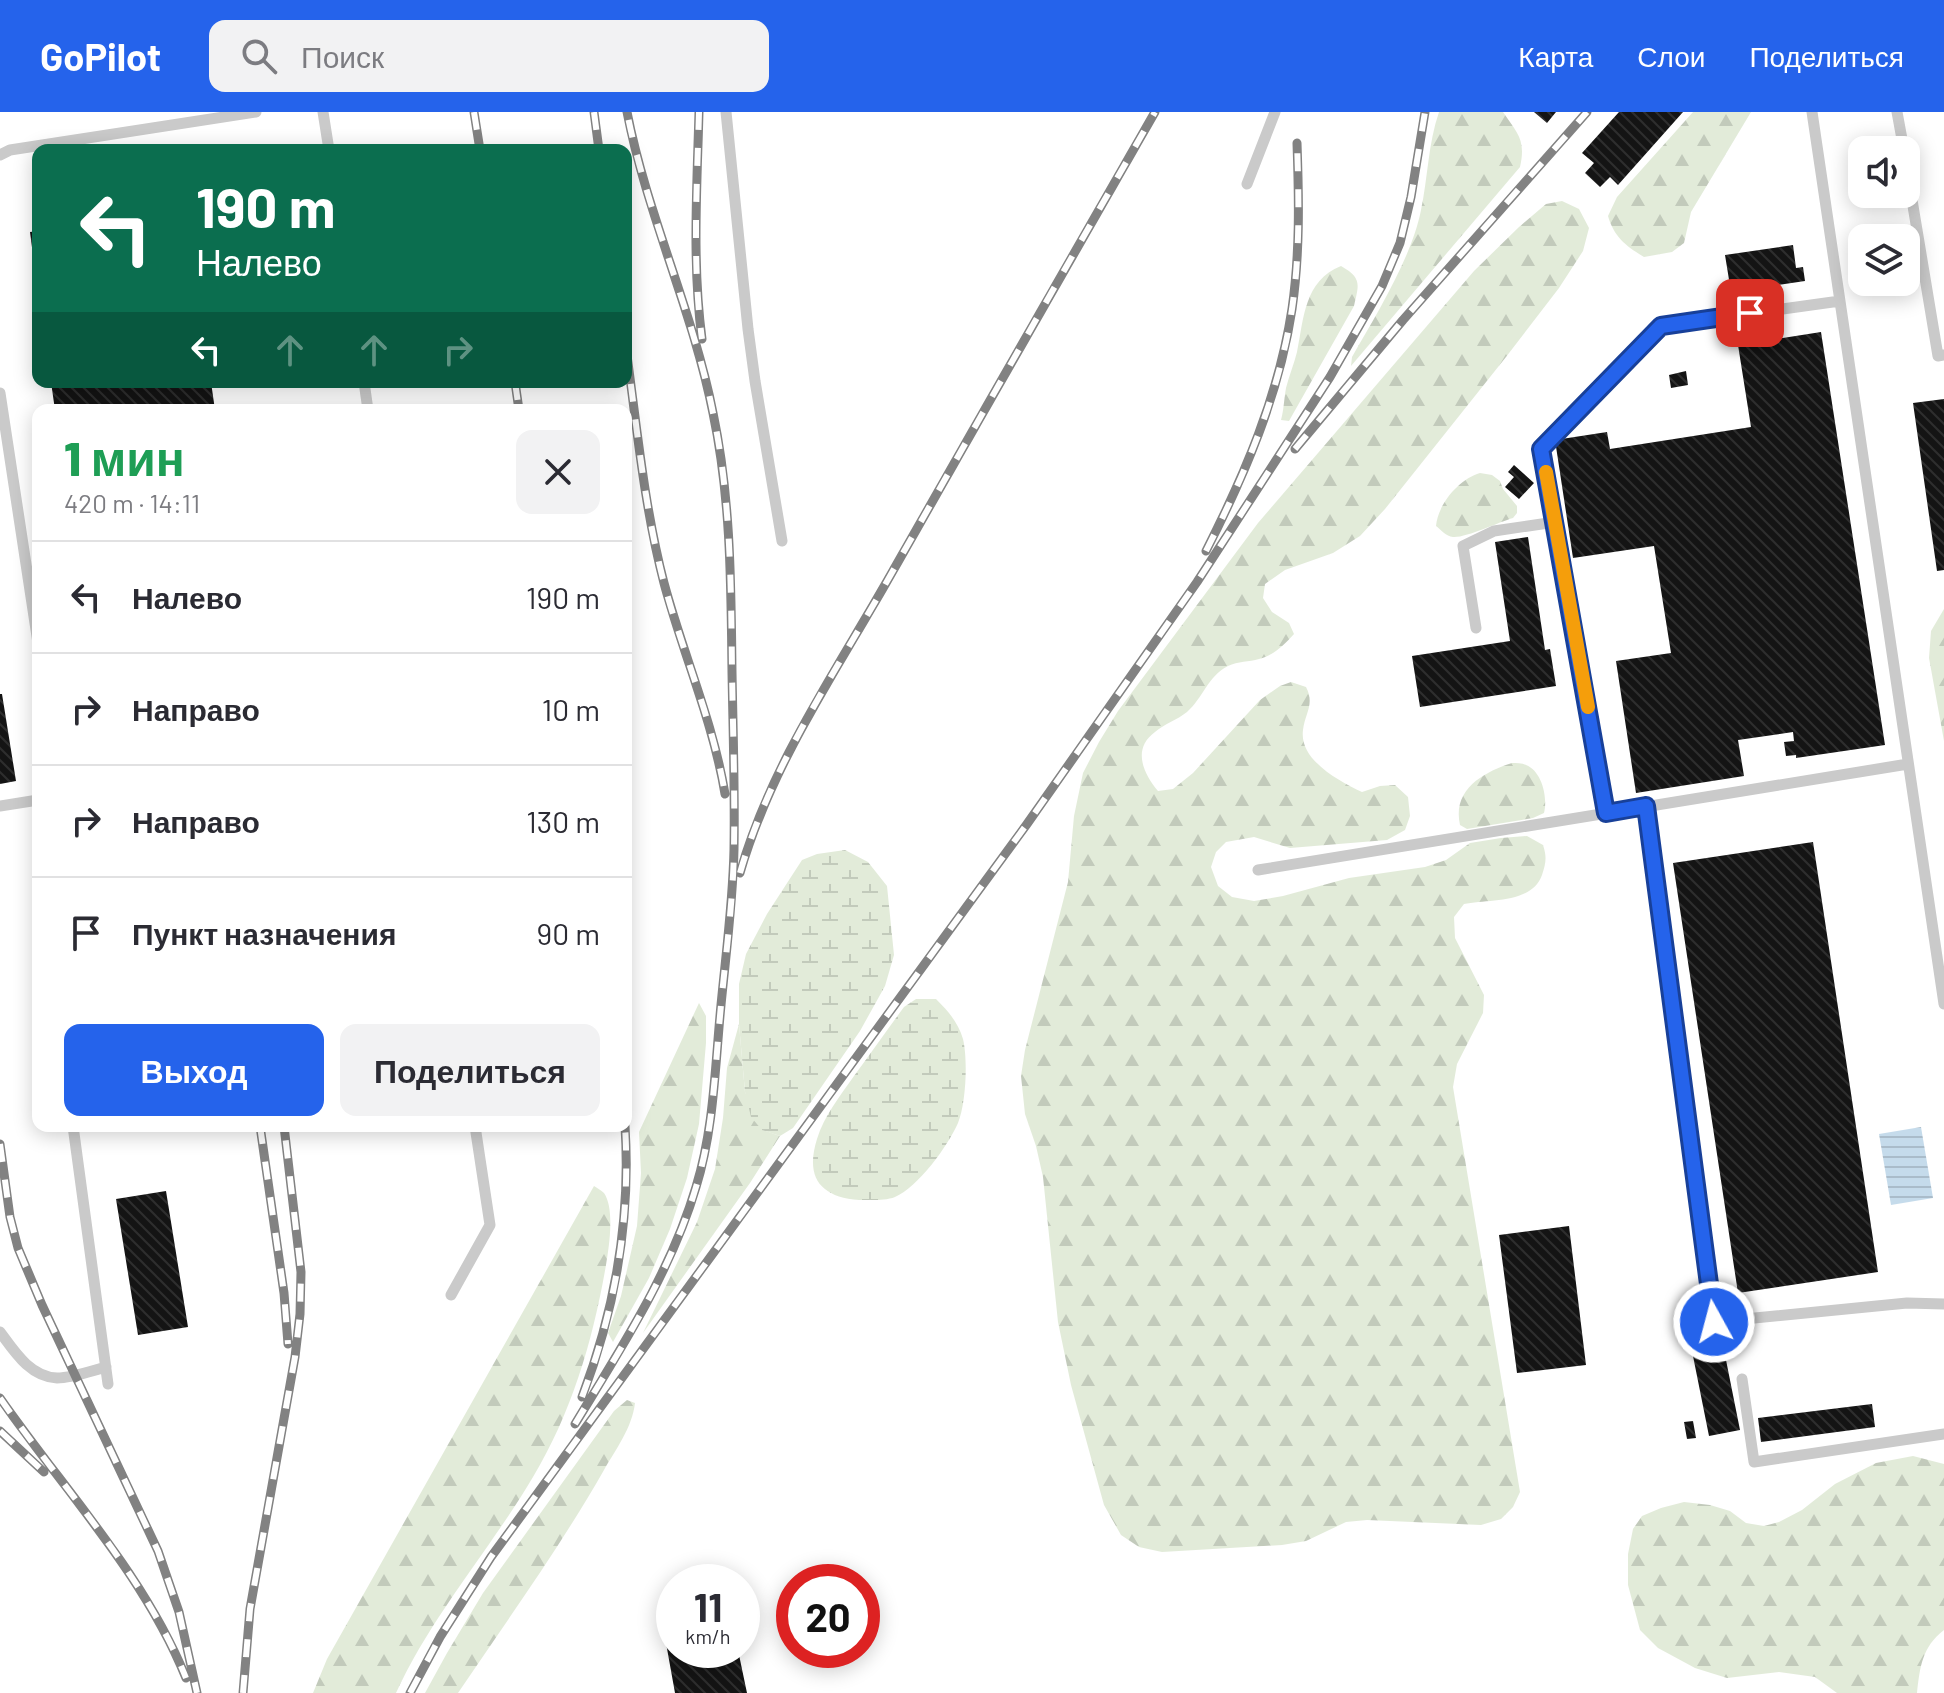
<!DOCTYPE html>
<html lang="ru">
<meta charset="utf-8">
<style>
:root{--surface:#fff;--page:#f2f2f3;--text:#2b2b33;--muted:#7c7c81;--line:#e1e1e2;--accent:#2563eb}
body{margin:0;font-family:Barlow,sans-serif;background:var(--page);color:var(--text);height:100vh;display:flex;flex-direction:column;font-size:30px;white-space:nowrap}
*{box-sizing:border-box;margin:0}
p{font-size:26px;color:var(--muted)}
.icon{flex:none;width:44px;height:44px;fill:none;stroke:currentColor;stroke-width:2;stroke-linecap:round;stroke-linejoin:round}
.map{position:relative;flex:1;overflow:hidden}
.details{position:absolute;left:32px;top:292px;width:600px;height:728px;display:flex;flex-direction:column;background:var(--surface);border-radius:16px;box-shadow:0 4px 20px #0003}
.details>*{flex:none}
.banner{position:absolute;left:32px;top:32px;width:600px;height:244px;border-radius:16px;box-shadow:0 4px 20px #0003;background:#0b6e4f;color:#fff;overflow:hidden}
.controls{position:absolute;left:1848px;top:24px;display:grid;gap:16px}
.controls a{display:grid;place-items:center;width:72px;height:72px;border-radius:16px;background:var(--surface);box-shadow:0 4px 20px #0003;font-size:40px}
.speed{position:absolute;left:656px;top:1452px;display:flex;gap:16px;font-size:40px;font-weight:700;text-align:center}
.speed>*{display:grid;place-content:center;width:104px;height:104px;border-radius:50%;background:var(--surface);box-shadow:0 4px 20px #0003;line-height:1}
.speed small{font-size:20px;font-weight:400}
.speed .limit{border:12px solid #d22;background:#fff;color:#111}
.pin{position:absolute;display:grid;place-items:center;width:68px;height:68px;color:#fff;margin:-34px;border-radius:16px;box-shadow:0 4px 12px #0006}
.me{position:absolute;width:88px;margin:-44px;rotate:353deg;stroke-linejoin:round;filter:drop-shadow(0 0 6px #0008)}
.turn{display:flex;align-items:center;gap:28px;height:168px;padding:0 32px;font-size:36px}
.turn .icon{width:104px;height:104px;stroke-width:2.5}
.turn b{display:block;font-size:56px;line-height:68px}
.lanes{display:flex;align-items:center;height:76px;padding:0 32px;background:#0003;justify-content:center;gap:40px;direction:ltr}
.lanes .off{opacity:.35}
.round{display:grid;place-items:center;flex:none;width:84px;height:84px;border-radius:16px;background:var(--page)}
.summary{display:flex;align-items:center;justify-content:space-between;height:136px;padding:0 32px}
h1{font-size:48px;font-weight:800;line-height:60px;color:#1e9e55}
.action{display:flex;gap:16px;margin-top:auto;padding:16px 32px}
.action a{flex:1;height:92px;border-radius:16px;background:var(--accent);color:#fff;font-size:32px;font-weight:800;line-height:92px;text-align:center}
.action a+a{background:var(--page);color:var(--text)}
ul{padding:0;list-style:none}
li{display:flex;align-items:center;gap:24px;height:112px;padding:0 32px;border-top:2px solid var(--line)}
li div{flex:1}
li b{display:block;font-size:30px}
li em{font-style:normal}
header{display:flex;align-items:center;gap:48px;box-sizing:border-box;height:112px;padding:0 40px;background:var(--accent);color:#fff}
header strong{font-size:38px}
nav{display:flex;gap:44px;margin-inline-start:auto;font-size:28px}
.search{width:560px;height:72px;background:var(--page);display:flex;align-items:center;gap:20px;box-sizing:border-box;padding:0 28px;border-radius:16px;color:var(--muted);font-size:30px}
.map>svg:first-child{display:block}
.forest{fill:url(#forest-firs)}
.wetland{fill:url(#wetland-marsh)}
.water{fill:url(#water-rules)}
.building{fill:url(#building-back-hatch)}
.lines{fill:none;stroke-linecap:round;stroke-linejoin:round}
.lane{stroke:#cacaca;stroke-width:11}
.rail-casing{stroke:#828282;stroke-width:9}
.rail{stroke:#fff;stroke-width:6;stroke-dasharray:18;stroke-linecap:butt}
.route-casing{stroke:#184099;stroke-width:20}
.route{stroke:#2563eb;stroke-width:14}
.slow{stroke:#f59e0b;stroke-width:14}
</style>
<header>
<strong>GoPilot</strong>
<div class="search"><svg class="icon" aria-label="search" viewBox="0 0 24 24"><circle cx="10" cy="10" r="6"/><path d="M15 15l6 6"/></svg>Поиск</div>
<nav><a>Карта</a><a>Слои</a><a>Поделиться</a></nav>
</header>
<div class="map">
<svg width="1944" height="1581" viewBox="0 0 1944 1581">
<defs>
<pattern id="forest-firs" width="22" height="20" patternUnits="userSpaceOnUse" patternTransform="scale(2)"><rect width="22" height="20" fill="#e2ebd9"/><path d="M5 1l3.5 6h-7zM16 11l3.5 6h-7z" fill="#c2cabb"/></pattern>
<pattern id="wetland-marsh" width="20" height="14" patternUnits="userSpaceOnUse" patternTransform="scale(2)"><rect width="20" height="14" fill="#e2ebd9"/><path d="M1 5h8M5 5V1M11 12h8M15 12V8" fill="none" stroke="#c2cabb"/></pattern>
<pattern id="water-rules" width="6" height="5" patternUnits="userSpaceOnUse" patternTransform="scale(2)"><rect width="6" height="5" fill="#c5dbeb"/><path d="M0 2.5h6" fill="none" stroke="#aabcca"/></pattern>
<pattern id="building-back-hatch" width="6" height="6" patternUnits="userSpaceOnUse" patternTransform="scale(2)"><rect width="6" height="6" fill="#141414"/><path d="M-1 5l2 2M0 0l6 6M5-1l2 2" fill="none" stroke="#2e2e2e"/></pattern>
</defs>
<rect width="100%" height="100%" fill="#fff"/>
<path class="forest" d="M1439,0h64c15,22 23,28 17,55l-169,199 1,-9c24,-42 60,-100 69,-147 7,-33 7,-66 18,-98z
M1693,0h58l-60,100 -7,31 -12,9 -28,5c-18,-11 -30,-20 -36,-41l9,-19z
M1562,89l17,8 10,19 -6,23 -24,37 -53,69 -121,152 -25,27 -27,17 -48,17 -20,14 -2,14 9,14 17,11 5,11c-10,11 -20,21 -35,25 -10,3 -21,2 -31,7 -20,10 -25,32 -41,46 -10,8 -23,12 -32,20 -23,17 -12,41 3,59l15,-2 20,-16 67,-73 20,-14 11,-4 15,5c9,17 -1,26 -3,43 -4,30 36,51 59,62l18,-6 15,-1 13,12 2,19 -5,14 -18,10 -97,8 -36,-11 -28,5 -10,10 -5,15 7,19 14,11 22,4 29,-5 66,-18 76,-11 21,-7 24,-17 31,-5 26,-2 16,9c4,12 3,18 -1,30 -10,29 -54,24 -78,29l-10,13 1,21 29,57 -1,18 -26,51 -4,23 67,405 -7,15 -12,12 -20,6 -114,-5 -21,2 -40,19 -24,4 -120,7 -23,-5 -18,-12 -17,-30 -33,-120 -13,-63 -15,-145 -7,-31 -11,-32 -4,-38 4,-26 43,-168 6,-66 9,-43 16,-31 19,-31 140,-188 216,-252 45,-44 27,-23z
M1341,154c21,12 18,18 13,40l-65,115 -8,-1c3,-11 3,-21 5,-32 3,-12 8,-24 11,-36 7,-34 7,-71 44,-86z
M1480,361l12,2 8,6 3,8 14,17v7l-4,5c-14,4 -47,20 -60,19 -7,-1 -12,-7 -17,-11 2,-22 23,-47 44,-53z
M1944,497v132l-15,-83 2,-27z
M1512,651c4,0 10,0 14,2 16,6 22,33 18,48l-11,5 -66,11 -7,-4c-8,-36 24,-53 52,-62z
M699,891l7,13v27l-7,81 -12,54 -17,51 -21,49 -36,64 -5,-9 13,-37 16,-70 4,-53 -2,-41z
M739,912l6,68 18,38 17,6 -30,47 -107,150 54,-111 18,-53 8,-51 4,-50z
M594,1074c3,2 7,4 10,7 11,16 5,54 2,72 -13,75 -34,147 -73,212 -44,74 -101,138 -137,216h-83l14,-34z
M627,1288l8,3c-3,25 -19,46 -31,67 -44,77 -96,149 -146,223h-33l22,-40 36,-60 131,-182z
M1913,1344l31,8v166c-22,17 -24,37 -27,63h-80l-22,-16 -36,-5 -52,6 -32,-10 -37,-20 -18,-18 -12,-45v-31l5,-25 9,-13 19,-8 23,-6 26,3 20,6 16,12 18,3 15,-4 23,-12 33,-26 41,-21z"/>
<path class="wetland" d="M845,738l23,12 19,24 7,69 -9,31 -25,45 -67,97 -13,8 -18,-6 -11,-13 -6,-25 -6,-68v-40l7,-30 21,-40 35,-54 15,-6z
M916,887h20c12,12 22,23 27,40 5,21 3,64 -5,84 -10,23 -40,64 -63,74 -10,4 -25,3 -36,3 -39,-3 -54,-23 -42,-61 7,-23 23,-43 37,-63 17,-23 33,-46 50,-69z"/>
<path class="water" d="M1921,1015l12,71 -42,7 -12,-71z"/>
<path class="building" d="M1534,0h22l-9,11z
M1619,0h64l-65,73 -8,-8 -10,10 -15,-14 9,-10 -12,-10z
M38,119v47h-2l-6,-46z
M1793,133l3,23 7,-1 2,14 -74,11 -6,-37z
M1821,220l64,413 -89,13v-3l-10,1 -2,-14 10,-1 -1,-9 -55,8 6,36 -108,17 -20,-132 55,-8 -17,-107 -81,12 -18,-118 52,-8 3,17 141,-22 -13,-82z
M1686,259l2,14 -17,3 -2,-13z
M51,270h160l4,28h-160z
M1944,287v171l-7,1 -24,-168z
M1514,353l20,18 -15,16 -14,-12 9,-10 -6,-5z
M1528,425l17,113 5,-1 6,37 -136,21 -8,-51 98,-15 -15,-99z
M0,582h2l14,87 -16,3z
M1813,730l65,430 -140,21 -65,-430z
M166,1079l22,136 -50,8 -22,-136z
M1569,1114l17,139 -69,8 -18,-138z
M1720,1218l20,100 -31,6 -20,-100z
M1872,1292l3,23 -114,15 -3,-24z
M1693,1309l3,17 -9,1 -3,-17z
M674,1530v8h64l9,43h-72l-9,-50z"/>
<g class="lines">
<path class="lane" d="M323,0l6,38
M726,0l22,217 7,52 27,160
M1812,0l132,892
M1897,0l7,38
M0,43l10,-5 246,-38
M1906,52l32,192 6,-1
M1247,72l28,-72
M364,270l4,28
M0,281l38,250
M1555,410l-14,-73 120,-123 179,-25
M1476,516l-13,-82 31,-15 61,-9 51,291
M0,694l38,-6
M1646,694l68,516 193,-19 37,1
M1258,758l650,-106
M73,1014l35,258
M451,1183l39,-70 -15,-99
M0,1220c14,19 30,45 57,46 15,0 34,-7 49,-11
M1742,1267l12,83 190,-28"/>
<g class="rail-casing">
<path id="rail" d="M474,0l6,38
M594,0l5,38
M699,0c-2,75 -7,152 3,227
M626,236c11,79 18,158 38,235 19,71 49,138 61,211
M515,270l4,28
M1295,337l108,-129 184,-208
M1206,439c39,-77 73,-156 86,-242 8,-55 7,-110 5,-166
M740,761c31,-108 95,-200 150,-297 88,-155 176,-309 265,-464
M260,1014l24,167 4,51
M0,1032l10,73 8,31 24,57 116,246 21,61 18,81
M582,1285c33,-87 49,-177 43,-271
M0,1286c64,92 144,176 186,280
M575,1312c46,-76 96,-152 121,-237 18,-58 19,-121 25,-182 5,-52 12,-104 13,-156 1,-59 -1,-118 -2,-177 -1,-87 -1,-173 -19,-259 -20,-102 -66,-198 -86,-301
M0,1319l44,41
M243,1581l7,-84 45,-252 5,-43 1,-42 -17,-146
M410,1581l30,-56 51,-80 536,-733 170,-242 133,-205 52,-91 18,-43 11,-46 14,-85"/>
</g>
<use href="#rail" class="rail"/>
</g>
<g class="lines">
<g class="route-casing">
<path id="route" d="M1714,1210l-68,-516 -40,7 -65,-364 120,-123 89,-13"/>
</g>
<use href="#route" class="route"/>
<path class="slow" d="M1546,360l42,235"/>
</g>
</svg>
<div class="controls">
<a><svg class="icon" aria-label="sound" viewBox="0 0 24 24"><path d="M4 9h4l5-4v14l-5-4H4zM17 9q2 3 0 6"/></svg></a>
<a><svg class="icon" aria-label="layers" viewBox="0 0 24 24"><path d="M12 4l9 5-9 5-9-5zM3 14l9 5 9-5"/></svg></a>
</div>
<div class="speed"><div>11<small>km/h</small></div><div class="limit">20</div></div>
<div class="pin" style="left:1750px;top:201px;background:#d93025"><svg class="icon" aria-label="arrive" viewBox="0 0 24 24"><path d="M6 21V4h12l-3 4 3 4H6"/></svg></div>
<svg class="me" style="left:1714px;top:1210px" viewBox="-20 -20 40 40"><circle r="17" fill="#2563eb" stroke="#fff" stroke-width="3"/><path d="M0-11L8 9 0 5-8 9z" fill="#fff"/></svg>
<div class="banner">
<div class="turn"><svg class="icon" aria-label="left" viewBox="0 0 24 24"><path d="M17 20v-9H6M10 6l-5 5 5 5"/></svg><div><b>190 m</b>Налево</div></div>
<div class="lanes"><svg class="icon" aria-label="left" viewBox="0 0 24 24"><path d="M17 20v-9H6M10 6l-5 5 5 5"/></svg><svg class="icon off" aria-label="ahead" viewBox="0 0 24 24"><path d="M12 20V5M6 11l6-6 6 6"/></svg><svg class="icon off" aria-label="ahead" viewBox="0 0 24 24"><path d="M12 20V5M6 11l6-6 6 6"/></svg><svg class="icon off" aria-label="right" viewBox="0 0 24 24"><path d="M7 20v-9h11M14 6l5 5-5 5"/></svg></div>
</div>
<section class="details">
<div class="summary"><div><h1>1 мин</h1><p>420 m · 14:11</p></div><a class="round"><svg class="icon" aria-label="close" viewBox="0 0 24 24"><path d="M6 6l12 12M18 6L6 18"/></svg></a></div>
<ul>
<li><svg class="icon" aria-label="left" viewBox="0 0 24 24"><path d="M17 20v-9H6M10 6l-5 5 5 5"/></svg><div><b>Налево</b></div><em>190 m</em></li>
<li><svg class="icon" aria-label="right" viewBox="0 0 24 24"><path d="M7 20v-9h11M14 6l5 5-5 5"/></svg><div><b>Направо</b></div><em>10 m</em></li>
<li><svg class="icon" aria-label="right" viewBox="0 0 24 24"><path d="M7 20v-9h11M14 6l5 5-5 5"/></svg><div><b>Направо</b></div><em>130 m</em></li>
<li><svg class="icon" aria-label="arrive" viewBox="0 0 24 24"><path d="M6 21V4h12l-3 4 3 4H6"/></svg><div><b>Пункт назначения</b></div><em>90 m</em></li>
</ul>
<div class="action"><a>Выход</a><a>Поделиться</a></div>
</section>
</div>
